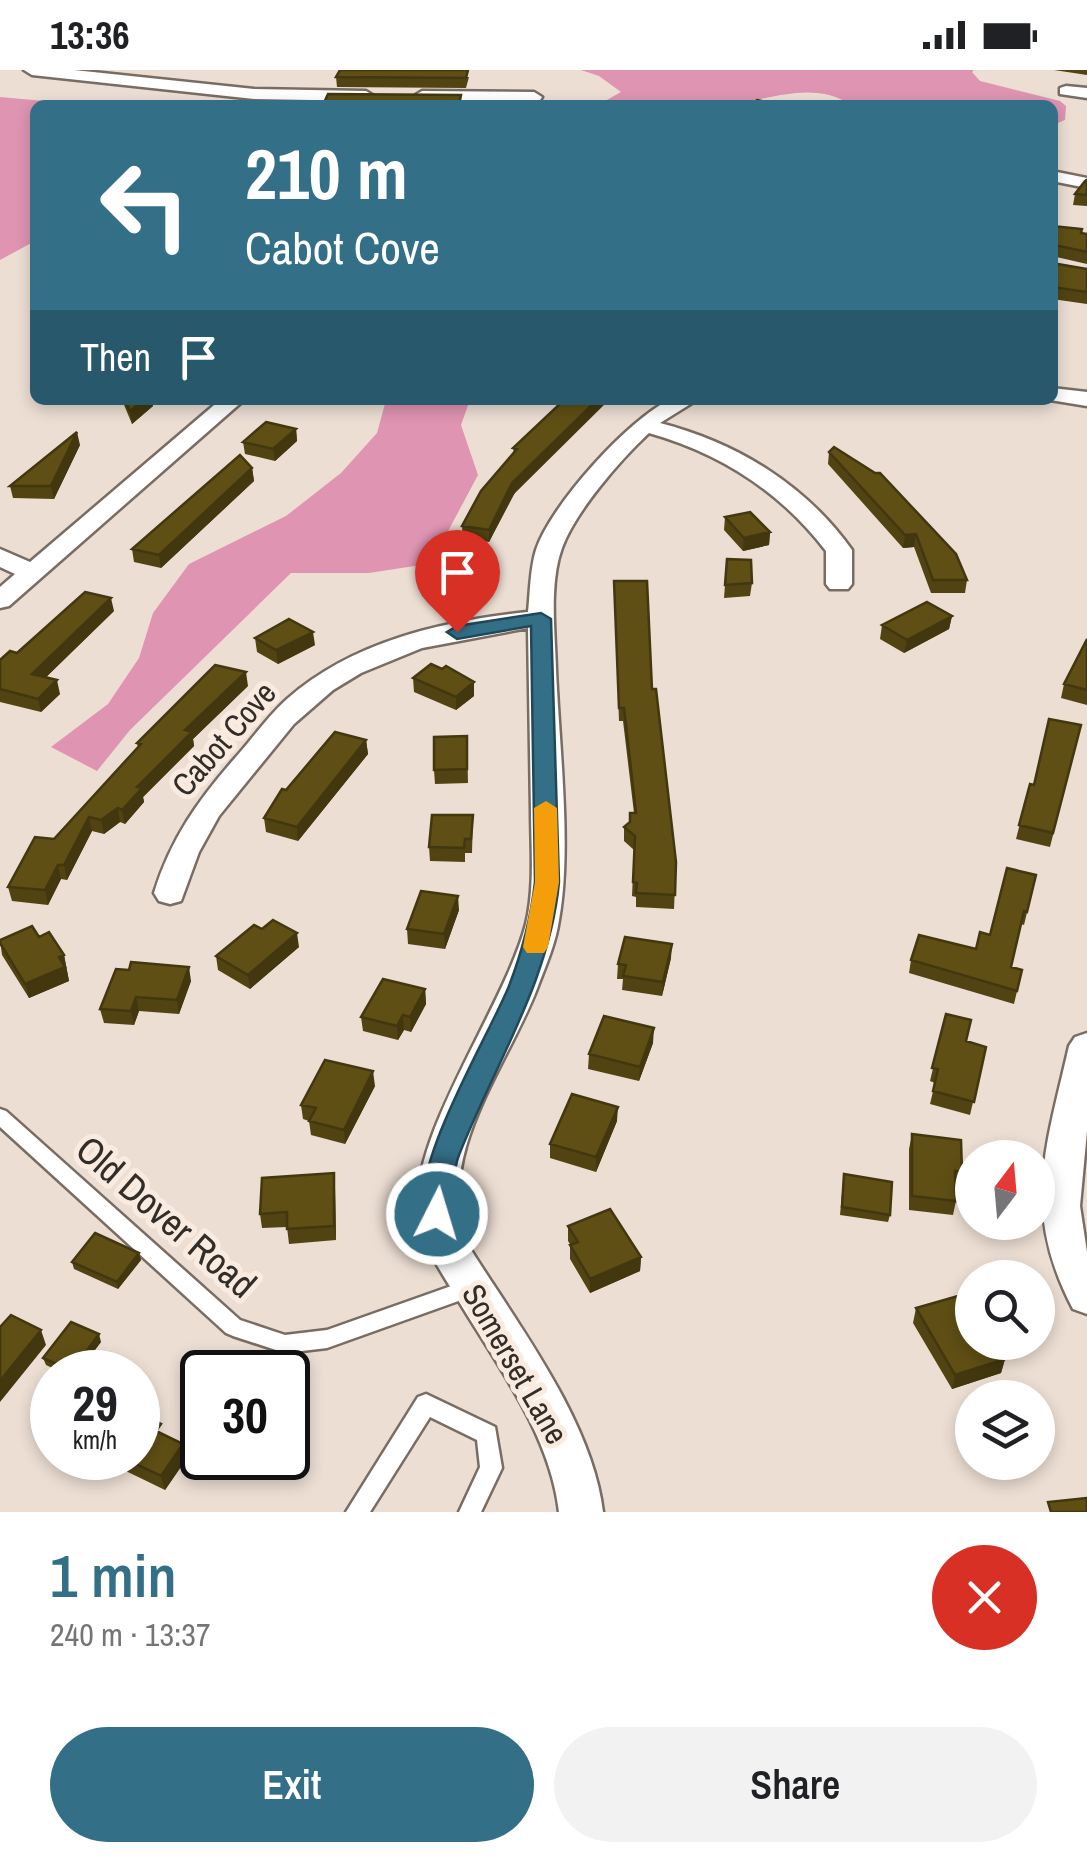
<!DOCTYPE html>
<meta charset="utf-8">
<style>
:root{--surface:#fff;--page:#f2f2f2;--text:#202124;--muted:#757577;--accent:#336f87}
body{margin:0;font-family:"Archivo Narrow",sans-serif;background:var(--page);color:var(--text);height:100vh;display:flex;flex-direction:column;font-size:38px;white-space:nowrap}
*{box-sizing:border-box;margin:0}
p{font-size:32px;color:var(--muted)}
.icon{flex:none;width:55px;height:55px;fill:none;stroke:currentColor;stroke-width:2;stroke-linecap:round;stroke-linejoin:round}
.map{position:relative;height:1442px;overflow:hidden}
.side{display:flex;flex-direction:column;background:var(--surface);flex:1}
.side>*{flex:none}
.guide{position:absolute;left:30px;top:30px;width:1028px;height:305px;border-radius:15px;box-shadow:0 5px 15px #0003;background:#336f87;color:#fff;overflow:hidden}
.needle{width:65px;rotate:16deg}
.fabs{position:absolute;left:955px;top:1070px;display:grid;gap:20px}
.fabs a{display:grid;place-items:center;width:100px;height:100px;border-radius:50%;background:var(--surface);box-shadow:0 5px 15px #0003;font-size:50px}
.speed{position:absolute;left:30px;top:1280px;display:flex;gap:20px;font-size:50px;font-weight:700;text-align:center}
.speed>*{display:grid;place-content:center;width:130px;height:130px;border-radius:50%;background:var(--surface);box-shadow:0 5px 15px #0003;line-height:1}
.speed small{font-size:25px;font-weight:400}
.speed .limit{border:5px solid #111;border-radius:15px;background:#fff;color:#111}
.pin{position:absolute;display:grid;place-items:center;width:85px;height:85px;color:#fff;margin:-102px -42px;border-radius:50% 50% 50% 0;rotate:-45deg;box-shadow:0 0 10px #0007}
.pin .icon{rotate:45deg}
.me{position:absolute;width:110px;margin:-55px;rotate:5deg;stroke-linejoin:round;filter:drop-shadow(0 0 8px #0008)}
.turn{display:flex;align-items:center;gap:35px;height:210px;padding:0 50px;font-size:45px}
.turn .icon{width:130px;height:130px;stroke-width:2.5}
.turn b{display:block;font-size:70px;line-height:85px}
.then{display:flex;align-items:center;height:95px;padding:0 50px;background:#0003;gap:20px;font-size:38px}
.round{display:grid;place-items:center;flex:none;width:105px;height:105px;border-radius:52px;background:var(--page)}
.head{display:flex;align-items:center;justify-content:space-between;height:170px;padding:0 50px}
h1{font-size:60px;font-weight:600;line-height:75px;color:var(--accent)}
.cta{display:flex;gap:20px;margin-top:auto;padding:20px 50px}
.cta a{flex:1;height:115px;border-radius:60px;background:var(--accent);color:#fff;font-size:40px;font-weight:600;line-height:115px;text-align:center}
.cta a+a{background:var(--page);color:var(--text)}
.status{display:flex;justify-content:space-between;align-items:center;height:70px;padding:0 50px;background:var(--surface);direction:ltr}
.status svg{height:28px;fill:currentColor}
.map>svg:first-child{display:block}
.forest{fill:#df94b2}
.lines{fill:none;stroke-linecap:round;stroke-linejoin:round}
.lane-casing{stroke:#796d63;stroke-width:5}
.street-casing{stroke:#796d63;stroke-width:5}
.lane{fill:#fff;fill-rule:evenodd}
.street{fill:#fff;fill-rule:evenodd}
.wall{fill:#524412}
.shaded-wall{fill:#42370f}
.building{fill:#5f4f15;stroke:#42370f;stroke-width:2.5}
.route{fill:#336f87;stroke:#214858;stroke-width:2.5}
.slow{fill:#f59e0b}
.labels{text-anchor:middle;stroke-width:10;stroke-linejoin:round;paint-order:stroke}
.street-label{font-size:32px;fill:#322d28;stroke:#faebe0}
.near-street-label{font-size:38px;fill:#322d28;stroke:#faebe0}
</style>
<div class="status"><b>13:36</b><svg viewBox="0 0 49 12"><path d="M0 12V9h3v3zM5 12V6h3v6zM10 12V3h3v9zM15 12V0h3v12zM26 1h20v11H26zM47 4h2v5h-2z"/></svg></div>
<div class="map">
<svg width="1087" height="1442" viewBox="0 0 1087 1442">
<rect width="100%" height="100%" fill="#ecded3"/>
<path class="forest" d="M581,0h393l-2,2 8,9 80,20 6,5 -1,14 -12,5 -1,-20h-201c-35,-25 -82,-6 -120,0 -37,6 -94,0 -133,0l23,-13 -22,-16z
M0,27l89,8h-54v136l-35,19z
M386,330h84l-9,25 17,50 -32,60 -25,30 -52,8h-78l-161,157 -33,41 -46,-24 57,-43 31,-46 14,-45 36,-49 97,-48 55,-43 36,-40z"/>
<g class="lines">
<g class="lane-casing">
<path id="lane" d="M0,1039l6,2 234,209 45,15 42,-5 144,-51 7,3 3,6 -3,6 -151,54 -42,5 -52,-17 -7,-3 -226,-206z
M426,1324l69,33 7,41 -21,44h-22l21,-45 -3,-27 -47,-23 -60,95h-24l72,-115z"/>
</g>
<g class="street-casing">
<path id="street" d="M24,0h50l180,19 112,2 8,5 -8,5 -112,-2 -222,-24z
M1066,16l21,2v10l-27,-4v-6z
M534,22l8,5 -2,3 -118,1 -8,-5 8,-5z
M1052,101l35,7v10l-35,-7z
M1052,318l35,4v14l-37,-6z
M220,330h24l-235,206 -9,2v-21l15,-13 -15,-7v-18l30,13z
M669,330h28l-37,23c77,20 145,61 192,127v34l-4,5h-18l-4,-5v-33c-45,-59 -106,-98 -177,-118 -29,27 -74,79 -87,115 -13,35 -7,84 -6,121 3,75 16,180 3,251 -3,22 -13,45 -21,66 -30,80 -103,166 -72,256 49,79 126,177 137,270h-44c-9,-79 -64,-150 -104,-217 -14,-24 -35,-53 -37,-82 -8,-79 86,-205 108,-289 9,-36 5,-78 5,-114 -1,-60 -2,-121 -3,-182l-106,20 -61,25 -28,17 -39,34 -75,92 -20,36 -18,49 -11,3 -11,-3 -5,-8c17,-55 45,-94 82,-136 17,-19 32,-41 51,-58 66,-58 156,-78 241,-87 2,-19 2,-43 8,-62 15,-45 91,-129 133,-150z
M1087,963v98l-7,75 7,46v62l-14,-5c-52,-99 -27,-161 -4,-263l6,-9z"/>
</g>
<use href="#lane" class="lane"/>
<use href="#street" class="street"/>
</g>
<path class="wall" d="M1054,0h33v5z
M336,7h133l-3,11 -129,-1z
M1087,110v26l-14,-1 2,-11z
M1052,156l35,8v30l-35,-8z
M1052,193l35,6v35l-35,-5z
M122,330h30l1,6 -21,18z
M564,330l-75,142 -26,-3 -1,-13 52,-73 -1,-5z
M296,359l1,12 -22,20 -30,-7 -2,-12z
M80,375l-26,54 -41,-1 -3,-12z
M829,382l46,21 92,107 -2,13h-34l-17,-46 -11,1 -75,-84z
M252,398l2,13 -93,87 -27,-6 -2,-13z
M725,447l45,15 -1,13 -26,6 -19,-21z
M727,489l25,24 -2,13 -26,2z
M424,504l51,9 -23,14 -27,-10z
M614,511l38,108 24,173 -2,47 -38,-2v-10l-4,-1 2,-46 -10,-9v-14l5,-4 1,-10h4l-11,-92h-4z
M114,541l-69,67 15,16 -19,18 -41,-10v-42z
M952,546l-3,13 -45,24 -24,-14 2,-14z
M255,568l60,7 -37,19 -21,-12z
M1087,569v66l-26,-7 3,-14z
M442,599l32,27 -18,14 -42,-18 -1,-14z
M248,616l-55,53 1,7 -51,51 1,5 -19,22 -5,-2 -16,12 -12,-3 -25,49 -6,-1 -13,26 -36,-4 -4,-14 130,-139 -1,-5z
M1081,655l-31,122 -34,-8 14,-55 4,1z
M467,666l1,47 -33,1 -1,-14z
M366,670l2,14 -70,87 -32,-9 -2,-14 22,-28z
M473,745l-1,38h-7v9l-35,-1 -1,-14z
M1036,805l-12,50 -3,-1 -10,43 11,3 -8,34 -105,-31 2,-13 65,-11 14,-14z
M459,840l-14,39 -37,-5 -1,-15z
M262,859l37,18 -49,42 -32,-19 -2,-14z
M39,867l25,18 5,26 -40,17 -27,-43 -2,-15z
M671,888l-9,38 -40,-6 1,-11h-6l1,-15z
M116,899l75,12 -12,33 -40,-3 -5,14 -30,-2 -4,-14z
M425,919l1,15 -15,28 -7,-2 -6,10 -35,-9 -2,-14z
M946,944l20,27 20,6 -16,68 -40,-11 5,-21 -5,-2z
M653,973l-14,38 -51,-12 1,-15z
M375,1016l-30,58 -34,-9 -2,-14 -6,-2 -2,-14z
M617,1051l-21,51 -46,-14v-14z
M912,1064l50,38 -4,14h-3l1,15 -3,14 -44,-5v-61z
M334,1103l1,15 1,52 -47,4 -2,-17 -25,1 -2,-14z
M843,1112l47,33 -2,7 -48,-7z
M568,1156l73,31 -1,14 -50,22 -20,-34v-15l-2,-3z
M139,1183l2,7 -23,29 -44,-20 -2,-7z
M916,1238l89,51 -4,14 -49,16 -39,-66z
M101,1272l-23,30h-17l-15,-7 -3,-7z
M164,1365l23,23 -22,32 -66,-32h39z"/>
<path class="shaded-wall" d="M144,330h8l1,6 -21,18 -2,-13z
M597,330h12l-96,95 -24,47v-12l23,-47z
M296,359l1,12 -22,20 -2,-12z
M77,362l3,13 -26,54 -3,-13z
M252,398l2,13 -93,87 -2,-13z
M770,462l-1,13 -26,6 1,-13z
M916,464l-2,13 -11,1 2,-13z
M475,500v13l-23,14v-13z
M111,528l3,13 -79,77 -3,-14z
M952,546l-3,13 -45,24 3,-13z
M313,562l2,13 -37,19 -2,-14z
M246,602l2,14 -55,53 1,7 -51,51 1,5 -19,22 -3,-14 15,-23 48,-57z
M57,610l3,14 -19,18 -3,-13z
M474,612v14l-18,14v-13z
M366,670l2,14 -70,87 -1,-14z
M118,738l2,14 -16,12 -3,-14z
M89,747l3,14 -25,49 -3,-15z
M58,795l3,14 -13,26 -3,-15z
M458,826l1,14 -14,39 -1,-15z
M297,863l2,14 -49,42 -2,-14z
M672,874l-1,14 -9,38 1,-14z
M64,885l5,26 -40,17 -4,-14 34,-27z
M189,897l2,14 -12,33 -2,-14z
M425,919l1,15 -15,28 -1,-15z
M136,927l3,14 -5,14 -3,-14z
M403,945l1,15 -6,10 -1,-14z
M654,958l-1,15 -14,38 1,-14z
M373,1001l2,15 -30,58 -1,-14z
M618,1037l-1,14 -21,51v-15z
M334,1103l1,15 1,52 -2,-14z
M139,1183l2,7 -23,29 -1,-7z
M641,1187l-1,14 -50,22v-14z
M41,1260l5,15 -46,57v-21z
M99,1264l2,8 -23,30h-6z
M1005,1289l-4,14 -49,16 3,-14z
M183,1374l4,14 -22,32 -4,-14z"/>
<path class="building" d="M340,0h128l-2,8 -130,-1z
M328,24l133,1 -2,10h-136z
M757,30l23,5h-28z
M1087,110v15l-12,-1 10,-13z
M1052,156l30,3 -1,4 6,1v18l-32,-7 -3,2z
M1052,193l35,6v23l-35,-5z
M125,330h19l-14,11z
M564,330h33l-85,83 -23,47 -27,-4 19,-35 36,-42 -4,-1z
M266,352l30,7 -23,20 -30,-7z
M77,362l-26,54h-41z
M834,377l41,26h5l76,81 11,26h-34l-17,-46 -11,1 -76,-83z
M240,385l12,13 -93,87 -27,-6z
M750,442l20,20 -26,6 -19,-21z
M453,486l22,14 -23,14 -28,-10z
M727,489l24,1 1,23 -27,2z
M614,511h33l5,108h4l20,173 -1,33 -39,-2 1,-10 -4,-1 2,-46 -11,-9 6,-5v-9h6l-12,-105h-5z
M85,522l26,6 -79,76 25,6 -19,19 -38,-10v-29l10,-9 7,2z
M927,532l25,14 -45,24 -25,-15z
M289,549l24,13 -37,18 -21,-12z
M1087,569v51l-23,-6z
M431,594l11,5 4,-3 28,16 -18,15 -43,-19z
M215,595l31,7 -61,58 7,2 -55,55 5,1 -20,22 -4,-2 -17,12 -12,-3 -25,48h-6l-13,25 -37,-3 27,-50 19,2 87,-95 -4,-1z
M1049,649l32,6 -28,108 -34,-8 11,-41 4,1z
M335,662l31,8 -69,87 -33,-9 18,-29 4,1z
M467,666v33l-33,1v-33z
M432,745h41l-2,24h-6l-1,9 -35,-1z
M1007,798l29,7 -9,37 -3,-1 -13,56 11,3 -5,21 -106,-31 8,-25 57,14 4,-17 10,3z
M421,821l37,5 -14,38 -37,-5z
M273,850l24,13 -49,42 -32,-19 38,-31 8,4z
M32,856l7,11 10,-5 15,23 -5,2 6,10 -40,17 -25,-41v-3z
M625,867l47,7 -9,38 -40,-6 3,-11 -8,-1z
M131,892l58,5 -12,33 -41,-3 -5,14 -31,-2 16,-40 13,1z
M383,909l42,10 -15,28 -7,-2 -6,11 -36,-9z
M946,944l25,6 -5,21 20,6 -12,55 -41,-11 5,-22 -6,-1z
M604,946l50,12 -14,39 -51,-13z
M325,990l48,11 -29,59 -35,-9 7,-13 -15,-3z
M572,1024l46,13 -22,50 -46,-13z
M912,1064l49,6 1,32 -7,-1 1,30 -44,-5z
M334,1103v53l-47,3v-17l-27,2 2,-36z
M844,1104l48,8 -2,33 -48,-8z
M610,1139l31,48 -51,22 -20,-34 8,-3 -10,-16z
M95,1163l44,20 -22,29 -45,-20z
M965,1224l7,12v36h23l10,17 -50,16 -39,-67z
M11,1245l30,15 -41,51v-54z
M71,1252l28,12 -27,37 -29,-13z
M138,1342l23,12 -5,7 27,13 -22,32 -38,-18h15z
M1087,1428v14h-36l-3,-10z"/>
<path class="route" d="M541,543l10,6 8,263c-9,98 -64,182 -100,273 -9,21 -1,46 -12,67l-10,4 -10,-4c-24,-46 62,-186 82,-236 13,-34 22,-68 26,-104l-4,-256 -74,13 -10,-7 10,-6z"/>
<path class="slow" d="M546,731l11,7 2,74 -11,65 -4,6h-17l-4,-6 12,-65 -1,-74z"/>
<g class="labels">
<g class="street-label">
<text transform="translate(224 669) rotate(-49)" y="11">Cabot Cove</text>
<text transform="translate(515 1294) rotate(60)" y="11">Somerset Lane</text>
</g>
<g class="near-street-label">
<text transform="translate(166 1147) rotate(41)" y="13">Old Dover Road</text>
</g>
</g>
</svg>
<div class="fabs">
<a><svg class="needle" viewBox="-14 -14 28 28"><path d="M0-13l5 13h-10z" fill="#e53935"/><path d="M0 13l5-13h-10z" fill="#757577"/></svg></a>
<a><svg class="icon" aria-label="search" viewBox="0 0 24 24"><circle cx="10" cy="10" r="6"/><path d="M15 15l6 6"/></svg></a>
<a><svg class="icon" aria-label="layers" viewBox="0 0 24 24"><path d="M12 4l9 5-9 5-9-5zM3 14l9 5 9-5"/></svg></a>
</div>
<div class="speed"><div>29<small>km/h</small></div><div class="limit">30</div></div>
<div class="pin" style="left:457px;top:562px;background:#d93025"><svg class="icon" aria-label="arrive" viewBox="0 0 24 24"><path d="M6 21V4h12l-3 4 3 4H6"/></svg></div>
<svg class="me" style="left:437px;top:1144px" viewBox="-20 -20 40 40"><circle r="17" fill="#336f87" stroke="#fff" stroke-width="3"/><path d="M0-11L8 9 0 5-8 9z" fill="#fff"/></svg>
<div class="guide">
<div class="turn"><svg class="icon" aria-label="left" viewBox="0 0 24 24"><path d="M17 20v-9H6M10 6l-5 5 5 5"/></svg><div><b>210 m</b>Cabot Cove</div></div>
<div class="then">Then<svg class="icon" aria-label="arrive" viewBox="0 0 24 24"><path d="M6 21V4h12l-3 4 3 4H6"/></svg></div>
</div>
</div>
<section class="side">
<div class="head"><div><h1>1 min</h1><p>240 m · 13:37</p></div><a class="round" style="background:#d93025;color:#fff"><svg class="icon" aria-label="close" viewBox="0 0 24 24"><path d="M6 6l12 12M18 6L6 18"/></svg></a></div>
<div class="cta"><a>Exit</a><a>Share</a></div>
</section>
